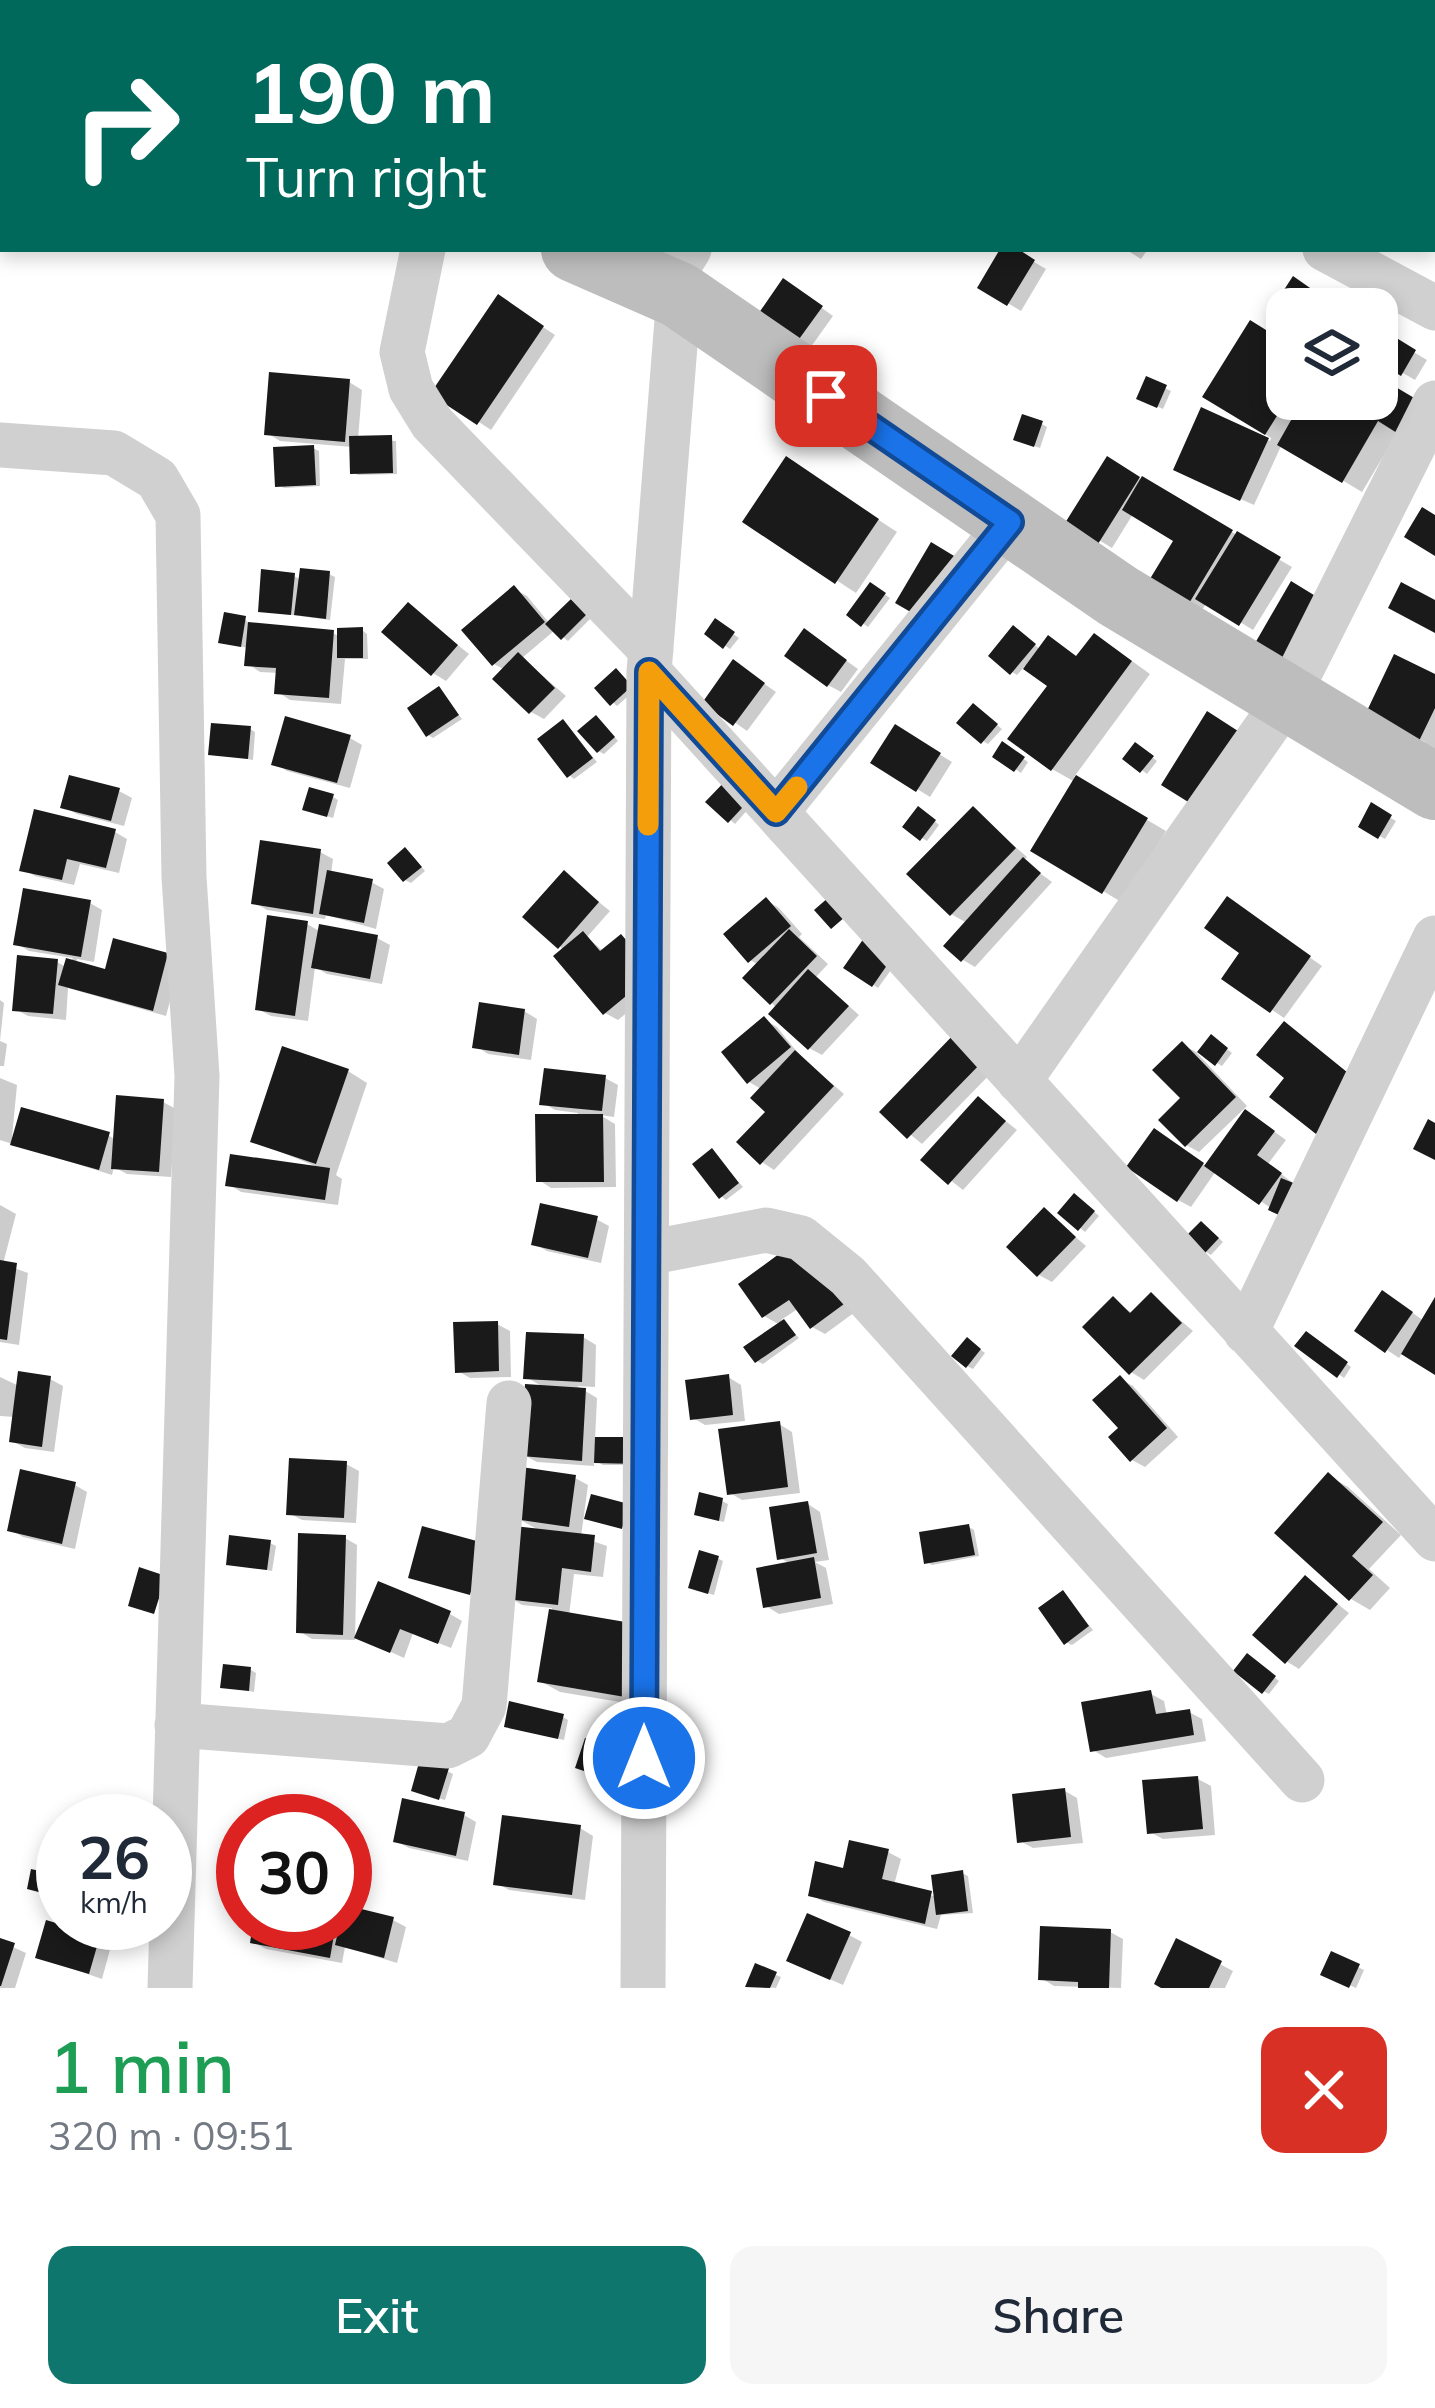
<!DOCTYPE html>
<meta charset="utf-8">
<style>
:root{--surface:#fff;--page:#f6f6f7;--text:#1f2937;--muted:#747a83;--accent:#0f766e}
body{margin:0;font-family:Mulish,sans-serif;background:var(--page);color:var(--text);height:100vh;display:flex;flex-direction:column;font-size:45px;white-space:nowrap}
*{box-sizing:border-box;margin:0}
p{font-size:39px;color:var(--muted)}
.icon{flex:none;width:66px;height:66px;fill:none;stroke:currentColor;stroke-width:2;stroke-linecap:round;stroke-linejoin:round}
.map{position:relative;height:1988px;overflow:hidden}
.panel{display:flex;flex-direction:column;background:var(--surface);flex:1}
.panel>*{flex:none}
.top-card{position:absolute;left:0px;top:0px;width:1437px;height:252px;box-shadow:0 6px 18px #0003;background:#00695c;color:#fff;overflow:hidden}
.fabs{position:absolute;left:1266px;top:288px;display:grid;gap:24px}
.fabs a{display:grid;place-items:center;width:132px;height:132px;border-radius:24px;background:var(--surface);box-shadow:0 6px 18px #0003;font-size:60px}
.speed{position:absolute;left:36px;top:1794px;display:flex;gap:24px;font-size:60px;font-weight:700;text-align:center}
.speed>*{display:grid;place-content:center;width:156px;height:156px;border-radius:50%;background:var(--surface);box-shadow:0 6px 18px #0003;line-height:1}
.speed small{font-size:30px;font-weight:400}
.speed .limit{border:18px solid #d22;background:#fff;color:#111}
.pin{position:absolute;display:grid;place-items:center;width:102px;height:102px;color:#fff;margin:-51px;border-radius:24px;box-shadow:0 6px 18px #0006}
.me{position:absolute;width:132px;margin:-66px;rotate:0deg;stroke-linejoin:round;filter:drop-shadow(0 0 9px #0008)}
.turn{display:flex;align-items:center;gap:42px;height:252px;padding:0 48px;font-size:54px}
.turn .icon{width:156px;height:156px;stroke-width:2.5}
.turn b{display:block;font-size:84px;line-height:102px}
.round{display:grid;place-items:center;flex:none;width:126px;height:126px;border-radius:24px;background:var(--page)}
.headline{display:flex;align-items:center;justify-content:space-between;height:204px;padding:0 48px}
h1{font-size:72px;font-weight:600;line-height:90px;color:#1e9e55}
.cta{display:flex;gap:24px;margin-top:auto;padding:24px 48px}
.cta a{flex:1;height:138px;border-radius:24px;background:var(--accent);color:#fff;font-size:48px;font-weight:600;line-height:138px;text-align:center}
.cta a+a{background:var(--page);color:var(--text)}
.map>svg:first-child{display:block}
.shadow{fill:#0003}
.building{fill:#1a1a1a}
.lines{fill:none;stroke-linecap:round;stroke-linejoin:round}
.street{stroke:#d0d0d0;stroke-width:45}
.secondary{stroke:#bdbdbd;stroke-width:66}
.route-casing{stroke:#114b97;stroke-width:30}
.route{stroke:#1a73e8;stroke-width:21}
.slow{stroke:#f59e0b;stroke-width:21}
</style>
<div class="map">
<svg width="1435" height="1988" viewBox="0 0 1435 1988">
<rect width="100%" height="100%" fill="#fff"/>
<path class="shadow" d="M750,0h58l4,3h-57z
M948,0h80l-81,3z
M1059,0h83l6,3h-85z
M1165,0h72l-74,3z
M1434,35h1l-1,114z
M1003,249h9l34,20 -25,42 -40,-24z
M1125,249h23l-7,10z
M797,290l36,26 -38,53z
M511,306l44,29 -64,95 -56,-37z
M1377,330l50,30 -12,20 -38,-22z
M1287,345v54h90v-20l22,51 -37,62 -80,-48 -28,61 -65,-29 14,-65 67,30 1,-3 -65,-42z
M1147,380l24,11 -8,18 -18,-8z
M349,382l13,8 -4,49 38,2 1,33 -39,1 -5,-3 -1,-25 -72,-6 -13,-8z
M1042,424l5,3 -7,21 -19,-7z
M313,448l6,3 1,35 -36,2 -6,-3z
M1108,460l184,107 -39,63 -46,-28 -8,13 -49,-29 27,-46 -44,-26 -21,34 -43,-26z
M806,472l91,60 -41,61 -110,-72z
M329,574l6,3 -5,43 -69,-9 33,-35 7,4z
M871,585l19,13 -22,29 -18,-13z
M514,589l13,7 23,28 26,-18 14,13 -22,22 -13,-11 -33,28 44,38 -22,23 -13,-7 -26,-42 -11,-6z
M409,606l60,48 -23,27 -13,-8z
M245,619l5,6 83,8 7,4 22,-7 5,4 1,25h-23l-4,45 -51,-4 -12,-8 1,-19 -19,-1 -12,-8 1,-16 -22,-4z
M716,622l23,16 -9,11 -22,-15z
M1019,632l22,18 8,-11 30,19 35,-10 36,26 -76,103 92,54 -43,72 -89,-53 41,-68 -23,-13v-84l-27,-19 -8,9 -5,-3z
M817,640l41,29 -17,23 -13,-7z
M746,671l30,21 -29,39 -41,-29z
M1435,678v79l-14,-9 4,-6 -44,-21z
M598,688l37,2 -18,16z
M439,690l23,29 -29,19 -5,-3z
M979,710l23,19 -14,15 -5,-3z
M602,722l16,19 -14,13 -6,-3z
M563,723l34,39 -23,17 -5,-4z
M896,728l56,34 -22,35 -56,-35z
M250,729l5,3 -2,28 -42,-7z
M350,738l12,7 -12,43 -63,-17 -12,-8z
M1003,745l25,17 -7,11 -25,-17z
M1141,749l16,12 -10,13 -21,-16z
M119,791l13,7 -8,28 -47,-12 -13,-7z
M333,797l5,3 -5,18 -22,-7z
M758,798l-23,26 -26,-22z
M1372,807l24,14 -11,18 -23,-13z
M973,810l54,47 -4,4 29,21 -77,85 -12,-7 4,-37 -16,-9z
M924,812l15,13 -12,16 -5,-3z
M115,832l12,7 -8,34 -39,-9 -6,21 -39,-9 -12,-7z
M320,852l13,7 -2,15 40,8 13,7 -8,40 -50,-14 -1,4 -58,-9 -12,-7z
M411,854l14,17 -14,12 -6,-3z
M564,874l46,37 -23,26 17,15 60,30 -46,38 -13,-7 -45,-67z
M767,901l12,7 23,26 -3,3 29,27 -12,13 43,38 -37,40 -13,-7 -37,-45 -13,-38 -9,-5z
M90,903l12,7 -8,52 -17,-3 -1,5 31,8 60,-16 13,7 -14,53 -98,-28 -2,32 -38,-4 -13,-7 42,-47 9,5 7,-9 -44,-7 -13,-8z
M1240,908l82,58 -38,52 -59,-40 18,-25z
M307,924l14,8 56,6 13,7 -8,39 -55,-10 -12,-7 -7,54 -37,-5 -13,-7z
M896,963l-18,25 -30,-21z
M0,1000l4,3 -4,38 7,3 -3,22h-4z
M524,1011l13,8 -6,41 -43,-6 -12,-8z
M765,1020l12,7 24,30 43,37 -70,76 -12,-8 7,-50 -6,-22 -14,-8z
M959,1033l39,33 -76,78 -39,-32z
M1217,1041l15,12 -10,13 -5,-3z
M1183,1045l13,7 51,54 -48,46 -13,-7z
M348,1071l19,12 -31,92 6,4 -4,26 -97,-13 -12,-8 86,-18 -61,-25z
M0,1078l17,7 -5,52h3l93,-2 8,5 47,-38 13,7 -5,68 -44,-3 -13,-7 -2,8 -112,-35z
M605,1078l13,7 -4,32 -14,-2 15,9 1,63 -65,1 -12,-8 39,-67 -23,-3 -12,-7z
M979,1100l38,30 -54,60 -38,-30z
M1258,1120l28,20 -18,24 25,19 -16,29 -61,-41 -25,36 -13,-7 -11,-61 40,28z
M712,1152l31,35 -17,13 -5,-4z
M1080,1199l19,17 -14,16 -24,-20z
M0,1205l16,9 -13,50 25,9 -9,72 -19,-3z
M1045,1211l41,35 -34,36 -13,-7z
M596,1219l13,7 -8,37 -54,-12 -12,-7z
M1207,1227l16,15 -12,13 -5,-3z
M798,1244l57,68 -30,22 -13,-7 -13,-19 -18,12 18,18 -36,26 -6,-3 23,-36 -16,-9z
M1152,1296l41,35 -49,49 -13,-8 -17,-72 19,14z
M1396,1301l28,20 11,-18v68l-32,-19 -4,6 -12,-8z
M497,1324l13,7 1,46 -41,1 -12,-7z
M583,1337l13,8 -1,42 -18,-1 20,12 -2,42 48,25h-40l-9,-5v6l-57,-4 -13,-7 21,-67 -19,-11z
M1312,1338l39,29 -7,11 -45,-32z
M973,1344l12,9 -12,16 -6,-3z
M0,1377l19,9 31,-7 13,7 -9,66 -29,-4 -13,-7 3,-24 -15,-1z
M728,1377l13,8 4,36 -40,4 -12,-7z
M1120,1379l13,7 45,51 -33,30 -13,-7 -10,-31z
M779,1424l13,8 8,61 -58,7 -12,-7z
M346,1464l13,7 -3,52 -54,-3 -13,-7z
M1329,1476l19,11 53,48 -32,34 21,19 -20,22 -19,-11z
M575,1478l13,7 -7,52 26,9 -4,31 -29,-3 -5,42 81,91 -90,-15 -20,-11 12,-73 -30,-3 -13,-8 33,-65 -25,-14z
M75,1485l12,7 -12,57 -52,-12 -13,-8z
M722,1501l6,3 -4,18 -22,-5z
M808,1504l12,8 9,48 -14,2 11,6 7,36 -54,10 -13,-8 25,-42 -11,-6z
M969,1527l5,3 5,26 -47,9 -5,-3z
M345,1538l12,7 -2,95 -43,-1 -13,-8z
M270,1543l6,3 -4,25 -43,-8z
M717,1558l6,3 -9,34 -17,-5z
M1306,1579l43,34 -50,56 -13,-8z
M1063,1594l30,36 -21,15 -6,-3z
M450,1614l12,7 -11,27 -38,-15 -9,25 -46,-21z
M1253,1660l26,21 -10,13 -6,-3z
M251,1670l5,3 -2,19 -31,-6z
M1151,1694l13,7 3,15 22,-4 13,7 4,22 -100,17 -13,-8z
M563,1717l5,3 -4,20 -52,-12z
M447,1771l6,3 -8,26 -26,-7z
M1198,1779l13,7 4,49 -52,4 -13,-7z
M1065,1791l12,7 6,45 -50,5 -13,-7z
M464,1815l12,7 -8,39 -59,-13 -13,-7z
M580,1828l13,8 -8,64 -76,-10 -12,-7z
M888,1852l13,7 -7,26 43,12 25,-24 6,3 5,37 -32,2 -4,14 -113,-27 -13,-7 34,-24z
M345,1915l48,5 13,7 -9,36 -52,-16 -3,16 -76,-14 -13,-7 3,-19h78l8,4z
M1110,1932l13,7 -2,49 -67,-2 -13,-8z
M849,1935l13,7 -19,43 -41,-18z
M98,1939l13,7 -9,33 -64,-22z
M0,1941l26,12 -11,35h-15z
M1178,1942l55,29 -8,17h-59z
M1333,1955l31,15 -8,18 -32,-14z
M776,1975l5,2 -5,11 -27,-3z"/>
<path class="building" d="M1000,249h18l17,11 -28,46 -30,-18z
M1293,276l47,33h-47l-15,-10z
M783,278l40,28 -42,58 -38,-28z
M498,294l46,32 -67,99 -47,-31z
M1250,320l37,23v57l-22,35 -63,-38z
M1377,326l39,24 -15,26 -24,-15z
M269,372l81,7 -5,63 -81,-7z
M1146,376l21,9 -10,23 -21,-9z
M1377,376l39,23 -19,34 -19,-12 -36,62 -65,-38 26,-46h74z
M1201,407l68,31 -29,63 -67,-31z
M1022,414l21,7 -9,26 -21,-7z
M392,435l1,38 -43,1 -1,-38z
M314,445l2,40 -41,2 -2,-40z
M786,456l93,63 -44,65 -93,-62z
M1107,456l33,21 -42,67 -33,-21z
M1142,476l91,54 -48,80 -40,-23 28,-46 -51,-31z
M1422,507l13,8v41l-31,-19z
M1237,531l44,26 -42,69 -44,-27z
M931,542l33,20 -36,60 -33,-19z
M300,568l30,3 -4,48 -32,-4z
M261,569l34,4 -4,42 -33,-3z
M1291,581l31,19 -16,76 -52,-31z
M870,582l16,11 -25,34 -15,-12z
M1401,582l34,18v33l-47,-25z
M514,585l31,37 -53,44 -31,-36z
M571,599l15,16 -25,25 -16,-16z
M408,602l50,43 -27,31 -50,-44z
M224,612l22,4 -5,31 -23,-4z
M715,618l20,14 -12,17 -19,-15z
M248,622l86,8 -5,68 -55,-4 2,-26 -32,-2z
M1013,625l23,19 -26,31 -22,-19z
M363,627v31h-26v-30z
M804,628l43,32 -20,27 -43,-31z
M1094,633l38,28 -81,110 -44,-32 40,-53 -24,-17 25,-34 28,21z
M518,652l37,36 -26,26 -37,-35z
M1394,654l41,20v34l-16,33 -54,-26z
M733,659l32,24 -32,43 -31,-23z
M616,668l16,18 -22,20 -16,-18z
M439,686l20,29 -33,22 -19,-29z
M973,703l25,21 -17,20 -25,-21z
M1207,711l31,20 -45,74 -32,-20z
M596,715l19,22 -18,16 -20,-22z
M285,716l66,19 -14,48 -66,-18z
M563,719l30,39 -26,20 -30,-39z
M211,723l40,3 -3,33 -40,-4z
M895,724l46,29 -25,39 -46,-29z
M1002,741l23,16 -11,15 -22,-15z
M1135,742l19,14 -14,17 -18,-14z
M733,773l22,21 -27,29 -23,-21z
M69,775l51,13 -9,33 -51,-13z
M1076,775l72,43 -46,76 -72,-43z
M309,787l25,7 -7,23 -25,-7z
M1371,802l21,13 -14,24 -20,-12z
M918,806l18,14 -16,21 -18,-14z
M973,806l43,42 -66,68 -44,-42z
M34,809l82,20 -10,39 -39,-9 -5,21 -43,-9z
M260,840l61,9 -8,65 -62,-10z
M405,847l17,20 -19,15 -16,-19z
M1023,857l18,16 -80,89 -18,-16z
M327,870l46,9 -9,44 -45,-9z
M564,870l35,32 -41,47 -36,-32z
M23,888l68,12 -10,57 -68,-12z
M836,891l17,19 -22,19 -17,-19z
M1227,896l84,60 -41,57 -49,-34 18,-26 -35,-25z
M766,897l25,29 -43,37 -25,-29z
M267,915l41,6 -13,95 -40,-6z
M319,924l59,11 -8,44 -59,-11z
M789,929l28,27 -47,49 -28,-27z
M583,931l17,20 21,-17 33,39 -51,42 -50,-59z
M113,938l55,15 -15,58 -95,-26 8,-27 39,11z
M864,938l28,20 -20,29 -29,-19z
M17,955l41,4 -5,55 -41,-3z
M808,969l41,37 -41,44 -40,-36z
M479,1002l46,7 -6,46 -47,-7z
M764,1016l27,31 -44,37 -26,-32z
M1284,1021l74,60 -42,53 -47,-37 15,-19 -28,-23z
M959,1029l28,28 -80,82 -28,-27z
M1211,1034l17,14 -13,18 -18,-14z
M1182,1041l54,56 -51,50 -27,-27 22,-22 -28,-28z
M282,1046l67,23 -33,95 -66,-22z
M795,1050l39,36 -74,79 -24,-23 29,-30 -15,-14z
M544,1068l62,7 -4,36 -63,-6z
M116,1095l48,4 -5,73 -48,-3z
M978,1096l28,25 -58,64 -28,-25z
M21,1107l89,25 -11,38 -89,-25z
M1245,1109l30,22 -18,24 25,18 -23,32 -55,-39z
M535,1114h68l1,68h-68z
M1428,1119l7,4v37l-22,-11z
M1154,1128l50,35 -27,39 -51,-35z
M712,1148l27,35 -20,16 -27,-35z
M230,1154l100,14 -5,32 -100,-14z
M1281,1178l20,8 -13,33 -20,-9z
M1074,1193l21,18 -17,20 -21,-18z
M540,1203l58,13 -10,42 -57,-13z
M1044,1207l32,30 -39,40 -31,-30z
M1201,1221l18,17 -15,16 -19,-17z
M798,1240l46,64 -34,25 -21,-29 -27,18 -24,-34z
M0,1260l17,3 -10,77 -7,-1z
M1382,1290l31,22 -28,41 -31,-22z
M1151,1292l31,31 -53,52 -47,-48 31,-31 17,17z
M1435,1297v78l-34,-21z
M784,1319l12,16 -41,28 -12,-16z
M498,1321l1,50 -44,2 -2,-51z
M1306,1331l42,31 -11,16 -43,-32z
M526,1332l58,2 -2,48 -59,-3z
M967,1337l14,12 -15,19 -15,-12z
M18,1371l33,5 -9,71 -33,-5z
M729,1374l4,41 -43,5 -5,-40z
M1120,1375l47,53 -37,34 -22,-25 10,-9 -26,-28z
M525,1384l61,4 -4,73 -61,-5z
M780,1421l8,66 -61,8 -9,-66z
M595,1437h43v27l-44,-1z
M289,1458l58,3 -3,57 -58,-3z
M521,1467l55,8 -7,52 -55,-8z
M20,1469l56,13 -14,62 -55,-13z
M1328,1472l55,50 -31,34 21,19 -24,26 -75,-68z
M699,1492l24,6 -4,23 -25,-6z
M591,1494l38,10 -7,25 -38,-10z
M808,1501l9,52 -40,7 -8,-53z
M969,1524l6,31 -51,9 -5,-32z
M422,1526l62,17 -14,52 -62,-17z
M514,1526l81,9 -4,37 -29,-4 -4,37 -52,-6z
M298,1533l48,2 -3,100 -47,-2z
M229,1535l42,5 -4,30 -41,-5z
M699,1550l20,6 -11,38 -20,-6z
M814,1557l7,41 -58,10 -7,-40z
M139,1567l27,9 -12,38 -26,-8z
M1305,1575l33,29 -53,60 -33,-29z
M378,1581l73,30 -13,33 -38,-15 -10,24 -36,-15z
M1063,1590l26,36 -25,19 -26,-37z
M549,1609l94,16 -12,73 -94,-16z
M1247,1653l29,23 -14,18 -29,-23z
M223,1664l28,3 -2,24 -29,-3z
M1151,1690l5,24 34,-5 4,26 -104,17 -9,-50z
M509,1701l55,13 -6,25 -54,-12z
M604,1714l26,5 -5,25 -26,-6z
M585,1738l41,14 -9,30 -42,-14z
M420,1759l29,9 -10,32 -28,-9z
M1198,1776l5,53 -56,5 -5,-54z
M1065,1788l6,49 -54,6 -5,-49z
M402,1798l63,14 -9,44 -63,-14z
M502,1815l79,10 -9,70 -79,-10z
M849,1840l40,9 -7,30 50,12 -7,33 -117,-28 7,-35 28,7z
M31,1869l31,7 -4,21 -31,-8z
M963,1870l5,41 -32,4 -5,-40z
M345,1905l49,12 -10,41 -49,-13 5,-22h5z
M807,1913l44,19 -21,48 -44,-19z
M46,1920l54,16 -11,38 -54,-16z
M253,1923h83l-6,35 -80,-15z
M1040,1926l71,3 -2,59h-31v-6l-40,-2z
M0,1938l15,5 -14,43h-1z
M1176,1938l46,23 -13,27h-48l-7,-4z
M1331,1951l29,13 -11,24 -29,-13z
M755,1963l22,9 -7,16 -25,-1z"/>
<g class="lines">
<path class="street" d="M896,0l4,3
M347,3l2,-3
M843,3l2,-3
M1102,3l2,-3
M0,34l3,1
M423,249l-21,103 9,37 21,34 219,227
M1325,249l110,59
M664,289l25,-40
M0,445l114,8 43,26 21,36 6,362 13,199 -27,912
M649,672l786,867
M776,812l234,-290
M1019,1081l268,-383 148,-295
M647,1253l119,-23 35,8 47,38 454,504
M1246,1332l189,-394
M177,1725l271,21 20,-10 16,-30 25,-303
M643,1988l6,-1316 30,-377"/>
<path class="secondary" d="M516,3l1,-3
M574,249l105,46 439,301 317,191"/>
</g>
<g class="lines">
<g class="route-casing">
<path id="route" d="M644,1758l5,-1086 127,140 234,-290 -184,-126"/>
</g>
<use href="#route" class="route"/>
<path class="slow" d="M648,825l1,-153 127,140 21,-25"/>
</g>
</svg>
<div class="fabs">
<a><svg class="icon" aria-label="layers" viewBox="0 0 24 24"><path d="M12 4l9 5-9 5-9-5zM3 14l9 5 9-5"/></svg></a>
</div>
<div class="speed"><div>26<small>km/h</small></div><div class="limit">30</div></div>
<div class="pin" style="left:826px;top:396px;background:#d93025"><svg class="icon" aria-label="arrive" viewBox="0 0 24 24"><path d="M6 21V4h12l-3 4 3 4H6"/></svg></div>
<svg class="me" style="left:644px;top:1758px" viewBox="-20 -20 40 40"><circle r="17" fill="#1a73e8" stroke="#fff" stroke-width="3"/><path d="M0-11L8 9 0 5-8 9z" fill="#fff"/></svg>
<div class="top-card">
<div class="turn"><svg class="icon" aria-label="right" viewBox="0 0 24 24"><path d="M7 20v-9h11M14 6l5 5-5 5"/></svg><div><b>190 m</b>Turn right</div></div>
</div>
</div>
<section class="panel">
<div class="headline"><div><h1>1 min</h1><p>320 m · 09:51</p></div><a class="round" style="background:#d93025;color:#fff"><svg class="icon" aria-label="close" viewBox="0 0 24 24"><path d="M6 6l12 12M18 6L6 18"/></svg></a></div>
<div class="cta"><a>Exit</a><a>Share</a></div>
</section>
